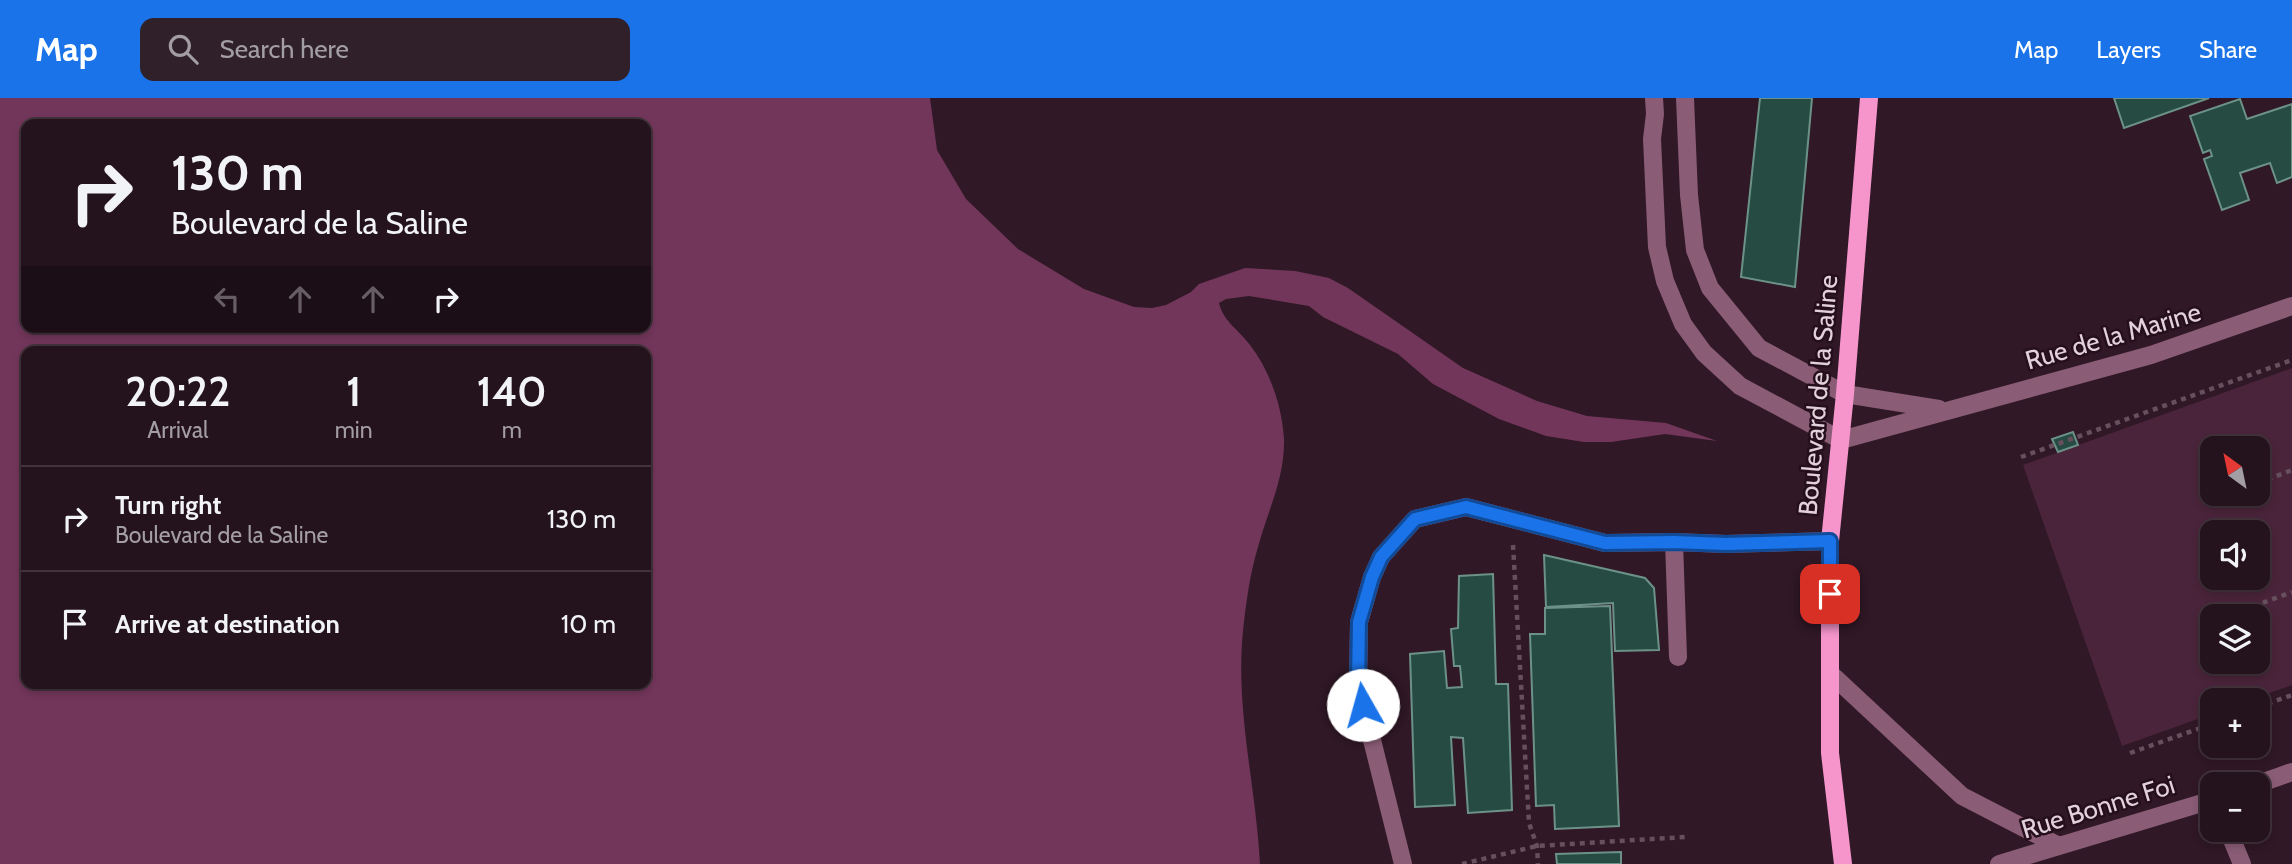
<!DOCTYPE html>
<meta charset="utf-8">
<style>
:root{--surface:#24121c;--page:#302029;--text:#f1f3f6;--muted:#a39ea3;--line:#41323b;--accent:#1a73e8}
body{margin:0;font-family:Cabin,sans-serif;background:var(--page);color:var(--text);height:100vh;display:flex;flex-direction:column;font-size:26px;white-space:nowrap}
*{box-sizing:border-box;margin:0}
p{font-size:23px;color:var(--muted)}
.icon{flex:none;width:38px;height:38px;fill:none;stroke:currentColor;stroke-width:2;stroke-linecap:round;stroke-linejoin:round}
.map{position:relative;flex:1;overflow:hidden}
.side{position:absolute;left:21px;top:248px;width:630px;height:343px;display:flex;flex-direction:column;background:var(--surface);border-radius:14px;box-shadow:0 4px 10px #0003,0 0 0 2px var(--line)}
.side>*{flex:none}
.banner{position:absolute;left:21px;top:21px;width:630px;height:214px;border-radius:14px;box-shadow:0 4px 10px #0003,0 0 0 2px var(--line);background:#24121c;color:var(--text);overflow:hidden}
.needle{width:46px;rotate:327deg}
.tools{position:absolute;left:2200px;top:338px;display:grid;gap:14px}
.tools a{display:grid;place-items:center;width:70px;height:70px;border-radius:14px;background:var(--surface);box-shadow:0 4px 10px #0003,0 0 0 2px var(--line);font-size:35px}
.pin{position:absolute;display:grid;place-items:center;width:60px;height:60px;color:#fff;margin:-30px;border-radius:14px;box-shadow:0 4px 10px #0006}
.me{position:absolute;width:77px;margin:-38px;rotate:353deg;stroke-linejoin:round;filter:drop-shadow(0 0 5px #0008)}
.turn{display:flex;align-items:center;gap:24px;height:147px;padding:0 35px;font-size:32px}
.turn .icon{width:91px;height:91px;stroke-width:2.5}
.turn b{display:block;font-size:49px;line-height:60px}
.lanes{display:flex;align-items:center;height:66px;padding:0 35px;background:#0003;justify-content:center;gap:35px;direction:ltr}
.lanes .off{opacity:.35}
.eta{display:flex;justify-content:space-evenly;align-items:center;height:119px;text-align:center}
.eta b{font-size:42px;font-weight:600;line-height:49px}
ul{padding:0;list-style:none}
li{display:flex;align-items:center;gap:21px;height:105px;padding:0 35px;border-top:2px solid var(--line)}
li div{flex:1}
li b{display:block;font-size:26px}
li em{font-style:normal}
header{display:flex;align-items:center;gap:42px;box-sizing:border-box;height:98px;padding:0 35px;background:var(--accent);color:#fff}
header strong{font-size:33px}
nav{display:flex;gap:38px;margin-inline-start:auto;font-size:24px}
.search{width:490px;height:63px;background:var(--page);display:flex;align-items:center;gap:18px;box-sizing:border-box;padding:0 24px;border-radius:14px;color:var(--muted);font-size:26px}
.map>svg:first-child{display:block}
.green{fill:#4a243a;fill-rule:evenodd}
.water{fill:#72365a;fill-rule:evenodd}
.building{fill:#264b43;stroke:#6c9288;stroke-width:2}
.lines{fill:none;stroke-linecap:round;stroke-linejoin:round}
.path{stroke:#66505d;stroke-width:4.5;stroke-dasharray:5 5;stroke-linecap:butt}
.minor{stroke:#8a5c76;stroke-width:18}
.major{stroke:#f595cc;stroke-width:18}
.route-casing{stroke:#114b97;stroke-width:18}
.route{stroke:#1a73e8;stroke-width:12}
.labels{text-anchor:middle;stroke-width:5;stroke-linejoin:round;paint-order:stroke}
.street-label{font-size:26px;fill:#e2d1da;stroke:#260f1d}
</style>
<header>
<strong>Map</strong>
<div class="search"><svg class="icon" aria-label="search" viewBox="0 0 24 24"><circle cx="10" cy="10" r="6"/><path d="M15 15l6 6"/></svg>Search here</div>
<nav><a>Map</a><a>Layers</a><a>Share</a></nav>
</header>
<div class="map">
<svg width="2292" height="766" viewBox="0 0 2292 766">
<rect width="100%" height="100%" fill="#301826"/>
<path class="green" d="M2292,270v317l-42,15h-38v14l-90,32 -99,-281zM2212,350h46v46h-46zM2212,434h46v46h-46zM2212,518h46v46h-46z"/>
<path class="water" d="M0,0h930l7,52 29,49 52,50 66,40 50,18 18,1 14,-3 25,-13 8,-8 46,-16 50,3 34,7 19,10 115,80 74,33 50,15 79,7 51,18 -52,-7 -54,8h-27l-38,-6 -47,-17 -66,-35 -35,-30 -75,-37 -14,-11 -60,-10 -23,3 -7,4c4,18 20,27 31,42 20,26 32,61 34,94 1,39 -16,71 -26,108 -8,26 -12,56 -15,84 -8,78 13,155 17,233h-1260zM26,26h620v203h-620zM26,254h620v332h-620z"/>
<path class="building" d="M1760,0h52l-17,189 -54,-10z
M2114,0h95l-85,30z
M2240,1l7,20 45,-15v73l-15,6 -7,-20 -30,10 9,27 -27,10 -18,-51 8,-3 -2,-6 -7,3 -13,-37z
M2073,334l5,13 -20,7 -6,-13z
M1544,457l101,23 9,10 5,62 -44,1 -2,-48 -67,4z
M1493,476l3,110h12l4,126 -44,3 -5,-75 -12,-1 4,68 -40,2 -5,-153 34,-3 3,37 15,-1 -2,-21h-6l-3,-37 7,-1 1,-52z
M1610,508l9,220 -64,3 -1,-24 -18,1 -6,-172h15v-26z
M1621,754v12h-64l-1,-10z"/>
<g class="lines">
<path class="path" d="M2021,359l271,-97
M2258,385l34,-13
M2206,404l23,-8
M1513,447l16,278 8,23 1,18
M2244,512l48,-18
M2258,609l34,-12
M2130,655l82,-29
M1462,766l75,-18 148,-9"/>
<path class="minor" d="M1654,0l1,16 -3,25 5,108 8,34 18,43 21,29 36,33 101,54 310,-85 141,-49
M1685,0l4,97 6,55 15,38 49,60 86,46 94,15
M1674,444l4,115
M1830,575l132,123 97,50
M2258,686l34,-12
M2228,732l14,34
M1403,766l-45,-180 1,-62 13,-45 9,-20 34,-38 51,-12 139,36 69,-1 52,2 104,-3
M1999,766l213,-64"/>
<path class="major" d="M1843,766l-13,-111v-212l15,-147 24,-296"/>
</g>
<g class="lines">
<g class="route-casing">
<path id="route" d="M1363,607l-5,-21 1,-62 13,-45 9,-20 34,-38 51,-12 139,36 69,-1 52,2 104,-3v53"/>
</g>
<use href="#route" class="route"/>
</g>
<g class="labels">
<g class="street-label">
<text transform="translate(2113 238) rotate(-16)" y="9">Rue de la Marine</text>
<text transform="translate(1818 297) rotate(-85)" y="9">Boulevard de la Saline</text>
<text transform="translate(2098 709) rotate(-17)" y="9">Rue Bonne Foi</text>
</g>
</g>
</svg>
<div class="tools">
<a><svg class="needle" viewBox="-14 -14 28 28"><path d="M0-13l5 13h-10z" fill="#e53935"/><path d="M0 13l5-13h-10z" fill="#a39ea3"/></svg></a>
<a><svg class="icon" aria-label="sound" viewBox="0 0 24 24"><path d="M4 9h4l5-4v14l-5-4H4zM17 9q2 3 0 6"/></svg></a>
<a><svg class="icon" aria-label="layers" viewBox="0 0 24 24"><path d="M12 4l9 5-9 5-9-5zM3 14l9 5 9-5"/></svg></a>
<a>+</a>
<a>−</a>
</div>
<div class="pin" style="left:1830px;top:496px;background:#d93025"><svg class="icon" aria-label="arrive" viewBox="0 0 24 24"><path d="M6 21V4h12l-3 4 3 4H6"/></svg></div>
<svg class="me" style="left:1363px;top:607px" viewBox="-20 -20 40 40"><circle r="19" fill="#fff"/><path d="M0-13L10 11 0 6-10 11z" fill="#1a73e8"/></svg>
<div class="banner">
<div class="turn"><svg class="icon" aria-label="right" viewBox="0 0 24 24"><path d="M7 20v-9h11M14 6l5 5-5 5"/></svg><div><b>130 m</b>Boulevard de la Saline</div></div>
<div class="lanes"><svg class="icon off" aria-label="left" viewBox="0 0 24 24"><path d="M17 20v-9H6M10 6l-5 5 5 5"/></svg><svg class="icon off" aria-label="ahead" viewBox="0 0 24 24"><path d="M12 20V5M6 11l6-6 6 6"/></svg><svg class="icon off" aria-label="ahead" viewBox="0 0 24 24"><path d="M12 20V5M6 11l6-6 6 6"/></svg><svg class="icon" aria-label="right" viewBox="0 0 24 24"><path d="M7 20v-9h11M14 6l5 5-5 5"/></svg></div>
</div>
<section class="side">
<div class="eta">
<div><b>20:22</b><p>Arrival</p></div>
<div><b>1</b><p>min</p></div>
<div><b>140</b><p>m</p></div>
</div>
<ul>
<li><svg class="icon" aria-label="right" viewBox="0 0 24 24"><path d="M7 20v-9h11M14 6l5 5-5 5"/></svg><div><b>Turn right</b><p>Boulevard de la Saline</p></div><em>130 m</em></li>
<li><svg class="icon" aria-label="arrive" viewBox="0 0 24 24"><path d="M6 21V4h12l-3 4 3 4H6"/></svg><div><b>Arrive at destination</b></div><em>10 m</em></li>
</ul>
</section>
</div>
